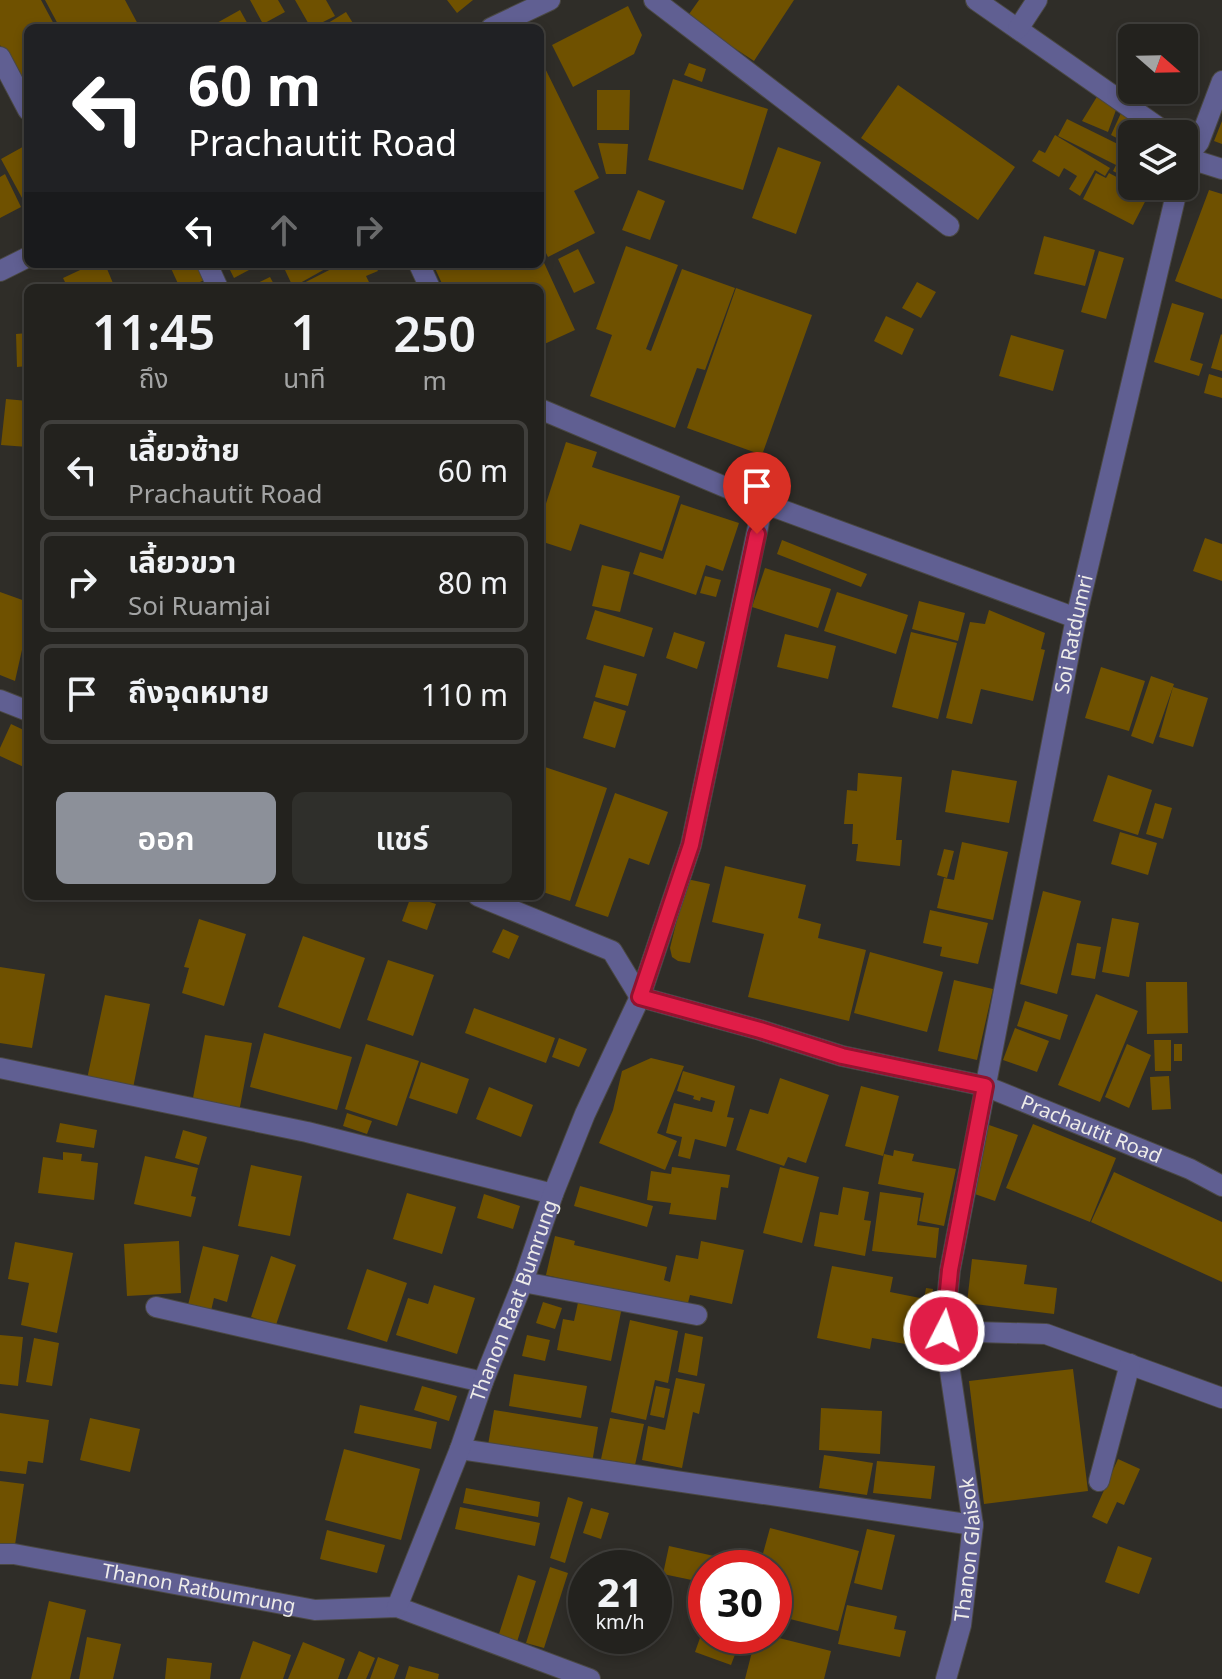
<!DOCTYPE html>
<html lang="th">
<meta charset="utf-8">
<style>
:root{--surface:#23221e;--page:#2f2f2b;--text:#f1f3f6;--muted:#a3a4a4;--line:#403f3c;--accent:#8c9099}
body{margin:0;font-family:"Noto Sans","Noto Sans Thai",sans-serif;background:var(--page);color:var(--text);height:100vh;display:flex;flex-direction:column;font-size:30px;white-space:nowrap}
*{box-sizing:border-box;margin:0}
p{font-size:26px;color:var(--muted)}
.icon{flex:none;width:44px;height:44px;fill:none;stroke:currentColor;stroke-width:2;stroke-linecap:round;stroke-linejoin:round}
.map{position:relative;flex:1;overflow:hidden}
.side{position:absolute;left:24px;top:284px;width:520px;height:616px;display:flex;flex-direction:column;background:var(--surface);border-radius:12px;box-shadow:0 4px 12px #0003,0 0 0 2px var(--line)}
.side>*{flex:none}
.guide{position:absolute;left:24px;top:24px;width:520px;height:244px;border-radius:12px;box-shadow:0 4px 12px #0003,0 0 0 2px var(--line);background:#202124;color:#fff;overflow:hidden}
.needle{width:52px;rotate:110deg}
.tools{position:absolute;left:1118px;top:24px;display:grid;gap:16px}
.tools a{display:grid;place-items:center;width:80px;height:80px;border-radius:12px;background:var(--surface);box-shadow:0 4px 12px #0003,0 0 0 2px var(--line);font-size:40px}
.speed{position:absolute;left:568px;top:1550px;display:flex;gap:16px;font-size:40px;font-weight:700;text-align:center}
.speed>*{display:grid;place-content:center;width:104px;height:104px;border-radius:50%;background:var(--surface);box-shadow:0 4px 12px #0003,0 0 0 2px var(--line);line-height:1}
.speed small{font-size:20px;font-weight:400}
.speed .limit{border:12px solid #d22;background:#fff;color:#111}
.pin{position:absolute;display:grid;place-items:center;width:68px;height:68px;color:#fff;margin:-82px -34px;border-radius:50% 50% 50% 0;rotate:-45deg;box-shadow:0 0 8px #0007}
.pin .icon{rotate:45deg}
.me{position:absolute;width:88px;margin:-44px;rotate:5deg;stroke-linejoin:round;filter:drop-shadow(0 0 6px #0008)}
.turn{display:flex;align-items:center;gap:28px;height:168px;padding:0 32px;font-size:36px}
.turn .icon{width:104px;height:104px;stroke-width:2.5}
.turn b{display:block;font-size:56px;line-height:68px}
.lanes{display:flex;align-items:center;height:76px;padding:0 32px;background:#0003;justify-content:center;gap:40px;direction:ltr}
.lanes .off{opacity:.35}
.eta{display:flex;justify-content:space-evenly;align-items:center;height:136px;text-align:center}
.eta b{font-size:48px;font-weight:600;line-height:56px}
.cta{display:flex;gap:16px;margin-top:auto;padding:16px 32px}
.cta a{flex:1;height:92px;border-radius:12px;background:var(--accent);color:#fff;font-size:32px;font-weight:600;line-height:92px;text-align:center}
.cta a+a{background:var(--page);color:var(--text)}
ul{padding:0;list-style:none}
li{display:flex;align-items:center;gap:24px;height:100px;margin:0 16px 12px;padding:0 16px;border:4px solid var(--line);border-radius:12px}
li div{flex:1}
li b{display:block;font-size:30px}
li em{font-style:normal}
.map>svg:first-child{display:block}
.building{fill:#6f5100}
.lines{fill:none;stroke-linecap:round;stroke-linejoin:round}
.minor-casing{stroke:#4a4843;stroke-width:22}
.tertiary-casing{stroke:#4a4843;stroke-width:22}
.minor{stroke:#605f92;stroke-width:20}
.tertiary{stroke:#605f92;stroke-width:20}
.route-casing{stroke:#92132f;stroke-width:20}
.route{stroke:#e11d48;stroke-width:14}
.labels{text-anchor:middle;stroke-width:8;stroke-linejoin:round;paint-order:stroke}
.street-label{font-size:20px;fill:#eeece9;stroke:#25231f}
</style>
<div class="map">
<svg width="1222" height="1679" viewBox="0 0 1222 1679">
<rect width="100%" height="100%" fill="#2f2d28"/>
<path class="building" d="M0,0h41l15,28h-28v64l-2,2 -26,-49z
M45,0h80l15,28h-80z
M250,0h28l7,12 -22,12z
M295,0h31l9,16 -24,12z
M447,0h26l-16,13z
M699,0h95l-40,61 -67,-44z
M628,6l14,29 -8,19 -61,33 -21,-42z
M240,10l10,18h-33l-2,-4z
M346,12l10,16h-36z
M540,58l59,120 -25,13 21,42 -47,24 -8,-16z
M689,63l17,6 -4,13 -18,-7z
M673,79l95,30 -25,81 -95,-30z
M898,85l117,82 -37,53 -117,-82z
M597,90h33l-1,40h-32z
M1098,95l18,15 -8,22 -26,-11z
M1121,113l28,21h-17v12l-21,-11z
M1067,119l65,32v30l-19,-10 3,-6 -58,-29z
M1222,121v23l-8,-3z
M1055,135l55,33 -5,8 -10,-6 -15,26 -11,-7 8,-13 -13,-8 -5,9 -27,-16 7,-11 6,3z
M598,143l30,1 -2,30h-20z
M28,144v65l-27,-50z
M778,147l43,15 -25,72 -44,-16z
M1096,173l10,5 3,-5 40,21 -16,31 -50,-26z
M5,174l16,33 -21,11v-41z
M638,190l27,11 -15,39 -28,-10z
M1209,190l13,4v105l-47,-18z
M1044,236l51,14 -10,36 -51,-12z
M626,246l52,19 -32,84 5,2 31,-82 53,19 -30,82 -8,-2 -22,60 -85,-32 22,-61 -16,-6z
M578,249l17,34 -21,10 -16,-34z
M1099,251l25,7 -18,61 -25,-7z
M540,254l35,76 -35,16v-58h-96l-11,-24h107z
M93,264h12l10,24h-47l-5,-10z
M169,264h30l7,15 -18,9h-8z
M227,264h33l-26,14z
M296,264h38l-41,23 -8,-17z
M341,264h33l4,7 -12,5 6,12h-78z
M270,277l6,11h-29z
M917,282l19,10 -15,26 -19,-10z
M736,288l76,27 -50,140 -75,-27z
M1172,303l32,10 -14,47 13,4 -4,12 -45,-14z
M886,316l28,13 -12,26 -28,-14z
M28,333v33l-11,1 -1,-33z
M1221,334l1,1v36l-11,-3z
M1011,335l53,15 -11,41 -54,-15z
M1209,374l13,4v20l-18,-5z
M6,399l22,2v46l-27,-2z
M566,442l31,10 -5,15 88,29 -18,55 -82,-27 -9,27 -31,-10v-19z
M681,504l58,19 -16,48 -17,-6 -10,30 -63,-21 7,-22 23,7z
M1205,538l17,6v37l-29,-10z
M782,540l85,34 -6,13 -84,-33z
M602,565l28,7 -10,40 -28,-6z
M765,568l66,21 -13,39 -66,-21z
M705,576l16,4 -5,17 -16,-4z
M0,592l28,10v21l-13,58 -15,-6z
M837,592l71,23 -12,39 -72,-23z
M919,601l46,12 -7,28 -46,-12z
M595,610l58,18 -9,29 -58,-18z
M989,610l56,23 -4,16 4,1 -12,51 -52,-12 -9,35 -26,-6 24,-96 15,2z
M674,632l31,10 -8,27 -31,-11z
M911,632l46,11 -19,76 -46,-12z
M785,634l51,12 -8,33 -51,-12z
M604,665l33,9 -9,32 -33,-9z
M1101,667l44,14 -16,50 -44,-13z
M1151,676l23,8 -21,60 -22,-8z
M1173,687l35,11 -15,49 -34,-10z
M594,701l32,10 -11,37 -32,-10z
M11,724l17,8v37l-28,-13v-8z
M542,766l65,22 -37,113 -30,-10v-120z
M952,770l65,11 -8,42 -64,-11z
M858,773l44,4 -6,63h6l-2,26 -44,-5 2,-17h-6l1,-20h-9l3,-34 10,1z
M1108,775l44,15 -14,45 -45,-14z
M615,793l53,19 -19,53 -20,-7 -21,59 -33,-11z
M1155,803l17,5 -9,31 -17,-5z
M1120,832l37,11 -9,32 -37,-11z
M962,842l46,10 -15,68 -56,-12 7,-30 10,2z
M944,849l10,2 -7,27 -10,-3z
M725,866l81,19 -8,33 23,6 -3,14 48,12 -17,71 -101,-24 16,-63 -52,-12z
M687,879l23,5 -20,79 -12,-2 -6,-4 -2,-9z
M1043,891l38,10 -24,93 -37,-10z
M411,896l25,8 -9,26 -25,-9z
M930,910l58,13 -10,41 -38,-8 2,-9 -19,-4z
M1112,918l27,5 -10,54 -27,-5z
M199,919l47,15 -22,72 -42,-13 7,-25 -5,-1z
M503,929l16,7 -10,23 -17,-7z
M303,936l62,22 -25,71 -62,-22z
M1077,943l24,4 -6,32 -24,-4z
M870,952l73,20 -16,60 -73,-19z
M388,960l46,15 -21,61 -46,-16z
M0,967l45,7 -13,74 -32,-5z
M954,980l39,9 -16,71 -39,-9z
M1146,982h41l1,51 -41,1z
M1096,994l42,17 -38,91 -42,-17z
M105,995l45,9 -17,84 -46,-9z
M1025,1001l43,14 -8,25 -43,-14z
M474,1008l81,30 -9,25 -81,-30z
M1015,1028l34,13 -12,31 -34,-12z
M264,1033l88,24 -15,53 -87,-23z
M205,1035l47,8 -13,69 -47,-9z
M559,1038l28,11 -8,18 -27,-10z
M1154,1040h17v31h-16z
M366,1044l53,17 -22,65 -52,-17z
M1127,1044l24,11 -22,53 -24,-11z
M1174,1044h8v17h-8z
M651,1058l33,8 -27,67 20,8 -12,29 -66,-27 14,-33 9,-39z
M421,1062l48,17 -12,35 -48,-16z
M683,1071l52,15 -8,31 7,1 -8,29 -31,-8 -5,20 -12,-3 4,-19 -16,-4 8,-30 38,9 3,-11 -14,-4 -1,4 -7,-2 1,-3 -17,-5z
M1169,1076l2,33 -19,1 -2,-33z
M780,1078l49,17 -23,68 -18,-6 -4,9 -48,-16 14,-41 18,5z
M861,1086l38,10 -16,60 -38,-10z
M489,1087l44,18 -12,32 -45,-18z
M347,1113l25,8 -5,13 -24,-8z
M60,1123l37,7 -3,18 -38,-6z
M1033,1124l83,34 -26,64 -84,-34z
M989,1125l29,10 -23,66 -29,-10z
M183,1130l24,7 -8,28 -24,-7z
M894,1150l20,4 -2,7 44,8 -12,57 -25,-5 5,-28 -46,-9 6,-30 9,2z
M63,1152l19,2 -1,7 17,2 -4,37 -56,-7 5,-36 20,3z
M145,1156l53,12 -7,28 5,1 -5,20 -57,-13z
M251,1165l51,11 -12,60 -52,-10z
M672,1167l58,8 -2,13 -7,-1 -5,33 -47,-6 2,-11 -24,-3 4,-29 20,3z
M780,1167l39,10 -17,66 -39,-10z
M1114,1172l108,50v60l-131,-60z
M580,1186l73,20 -6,21 -73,-21z
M843,1187l26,5 -5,28 7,1 -6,35 -51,-10 6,-34 18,3z
M880,1192l41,6 -4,27 22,3 -3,30 -64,-7z
M407,1193l49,14 -14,47 -49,-15z
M484,1194l36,12 -7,23 -36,-11z
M555,1236l20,5 -1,4 93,22 -3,13 6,2 6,-27 22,4 3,-18 43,9 -12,54 -42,-9 -3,12 -141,-32z
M179,1241l2,52 -54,3 -3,-52z
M15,1242l58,11 -16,80 -36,-8 8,-42 -21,-4z
M203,1246l36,9 -12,47 -13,-4 -3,13 -23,-6z
M271,1256l25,9 -20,60 -25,-8z
M972,1259l55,6 -3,19 33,4 -3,26 -87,-11z
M832,1266l61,11 -3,15 30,6 -9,47 -39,-7 -2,11 -53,-11z
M367,1269l40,14 -20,59 -40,-13z
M434,1285l41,13 -18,56 -61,-19 12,-37 20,6z
M926,1288l7,1 -10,57 -7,-2z
M579,1298l43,9 -11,54 -54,-11 6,-31 11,2z
M543,1302l19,6 -7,21 -19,-6z
M630,1320l48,11 -10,52 -13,-3 -9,40 -35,-8z
M685,1333l18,4 -6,39 -19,-4z
M0,1335l23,2 -5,49 -18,-2z
M527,1335l23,5 -5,21 -23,-5z
M34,1338l25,5 -7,43 -26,-4z
M1073,1369l15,122 -104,13 -15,-123z
M514,1374l73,12 -6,32 -72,-12z
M676,1378l29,6 -6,30 -6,-2 -11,56 -40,-8 6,-34 17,4z
M422,1386l35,10 -8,25 -35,-11z
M656,1386l14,3 -6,29 -14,-3z
M360,1405l77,17 -6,27 -77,-16z
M821,1408l61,3 -2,43 -61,-4z
M494,1410l104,17 -6,36 -104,-18z
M0,1413l49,7 -6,43 -15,-2 -2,13 -26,-3z
M90,1418l50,11 -10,43 -50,-12z
M610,1418l34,6 -9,41 -34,-6z
M344,1449l76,20 -19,71 -76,-20z
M824,1455l49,8 -6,32 -48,-7z
M1118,1459l22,10 -16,36 -7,-3 -10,22 -15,-7z
M877,1461l58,5 -4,33 -58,-6z
M0,1481l24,3 -9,61 -15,-2z
M466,1488l74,14 -2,15 -75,-14z
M568,1497l15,5 -18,61 -15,-5z
M460,1507l80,16 -5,23 -80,-17z
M591,1508l18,5 -8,26 -18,-6z
M770,1528l89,23 -21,80 -64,-16v-47h-15z
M867,1529l28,6 -13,55 -28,-7z
M327,1530l58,15 -8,28 -57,-14z
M669,1546l45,10 -3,12h-5v15l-43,-9z
M1118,1546l34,12 -13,36 -34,-12z
M550,1567l18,6 -24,75 -18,-5z
M518,1575l18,6 -19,61 -19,-5z
M49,1601l37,9 -16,69h-39z
M847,1605l50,11 -3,13 12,2 -6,26 -62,-13z
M706,1621v15h36l-11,29 -36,-13z
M756,1636h15l60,15 -7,28h-79z
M87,1637l34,7 -8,35h-34z
M253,1641l38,14 -8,24h-43z
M303,1642l42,17 -7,20h-50z
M359,1651l16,7 -9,21h-19z
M378,1657l21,8 -5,14h-24z
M167,1658l45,5 -2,16h-45z
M409,1666l30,8 -1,5h-33z"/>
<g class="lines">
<g class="minor-casing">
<g id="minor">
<path d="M654,0l295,226"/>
<path d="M976,0l192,134"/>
<path d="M1018,29l19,-29"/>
<path d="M0,57l28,53"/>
<path d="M1184,157l38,12"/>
<path d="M1184,160l15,-18 23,-61"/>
<path d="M207,264l11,24"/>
<path d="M419,264l11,24"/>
<path d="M540,409l223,94 313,115"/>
<path d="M0,1068l307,64 246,62"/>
<path d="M523,1282l174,33"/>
<path d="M156,1307l327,75"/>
<path d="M944,1331l102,3 176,64"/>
<path d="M460,1449l513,76"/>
<path d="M1099,1481l31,-117"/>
<path id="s1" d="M0,1554h14l301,56 82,-3 193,72"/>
<path id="s2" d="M397,1607l63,-158 23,-67 40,-100 30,-88 32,-80 55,-117 51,-152 72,-342"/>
<path id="s3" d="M946,1679l15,-54 12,-100 -29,-194 6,-61 126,-652 102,-432"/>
</g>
</g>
<g class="tertiary-casing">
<g id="tertiary">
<path d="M491,28l59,-28"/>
<path d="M0,271l28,-14"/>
<path d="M0,700l28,11"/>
<path id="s4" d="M478,896l134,55 28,46 120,33 82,26 143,30 205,83 32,17"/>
</g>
</g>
<use href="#minor" class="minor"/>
<use href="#tertiary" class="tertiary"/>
</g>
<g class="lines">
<g class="route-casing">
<path id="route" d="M757,534l-66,311 -51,152 120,33 82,26 143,30 -35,184 -6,61"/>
</g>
<use href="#route" class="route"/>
</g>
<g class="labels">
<g class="street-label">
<text dy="7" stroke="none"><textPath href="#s3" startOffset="1062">Soi Ratdumri</textPath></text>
<text dy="7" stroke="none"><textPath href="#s4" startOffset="670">Prachautit Road</textPath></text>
<text dy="7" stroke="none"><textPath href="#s2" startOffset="328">Thanon Raat Bumrung</textPath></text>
<text dy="7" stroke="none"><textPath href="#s3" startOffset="132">Thanon Glaisok</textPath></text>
<text dy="7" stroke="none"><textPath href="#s1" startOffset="202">Thanon Ratbumrung</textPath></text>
</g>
</g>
</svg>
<div class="tools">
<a><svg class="needle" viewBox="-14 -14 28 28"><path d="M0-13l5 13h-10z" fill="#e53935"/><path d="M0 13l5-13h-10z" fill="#a3a4a4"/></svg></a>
<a><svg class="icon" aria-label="layers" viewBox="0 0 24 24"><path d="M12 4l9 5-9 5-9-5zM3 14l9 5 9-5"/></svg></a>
</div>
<div class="speed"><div>21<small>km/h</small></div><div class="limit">30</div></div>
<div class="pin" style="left:757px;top:534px;background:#d93025"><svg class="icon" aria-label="arrive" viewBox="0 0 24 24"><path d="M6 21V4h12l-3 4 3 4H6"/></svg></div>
<svg class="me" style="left:944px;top:1331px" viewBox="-20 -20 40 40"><circle r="17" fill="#e11d48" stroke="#fff" stroke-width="3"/><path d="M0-11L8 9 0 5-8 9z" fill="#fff"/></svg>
<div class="guide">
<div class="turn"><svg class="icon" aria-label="left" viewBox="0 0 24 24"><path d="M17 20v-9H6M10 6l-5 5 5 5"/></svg><div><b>60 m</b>Prachautit Road</div></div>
<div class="lanes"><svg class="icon" aria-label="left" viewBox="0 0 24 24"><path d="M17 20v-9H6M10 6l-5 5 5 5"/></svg><svg class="icon off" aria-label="ahead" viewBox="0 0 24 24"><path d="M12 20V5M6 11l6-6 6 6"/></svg><svg class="icon off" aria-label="right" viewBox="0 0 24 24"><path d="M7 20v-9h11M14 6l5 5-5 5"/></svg></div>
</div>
<section class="side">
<div class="eta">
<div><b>11:45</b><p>ถึง</p></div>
<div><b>1</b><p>นาที</p></div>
<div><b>250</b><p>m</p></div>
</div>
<ul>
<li><svg class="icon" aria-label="left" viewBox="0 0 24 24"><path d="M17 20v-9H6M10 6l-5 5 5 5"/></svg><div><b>เลี้ยวซ้าย</b><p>Prachautit Road</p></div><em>60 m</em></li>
<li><svg class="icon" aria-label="right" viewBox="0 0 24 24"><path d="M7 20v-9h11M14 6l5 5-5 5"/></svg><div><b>เลี้ยวขวา</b><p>Soi Ruamjai</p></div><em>80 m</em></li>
<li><svg class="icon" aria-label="arrive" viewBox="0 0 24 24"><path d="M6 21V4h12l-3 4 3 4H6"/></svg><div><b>ถึงจุดหมาย</b></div><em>110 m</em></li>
</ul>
<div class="cta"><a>ออก</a><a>แชร์</a></div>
</section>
</div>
